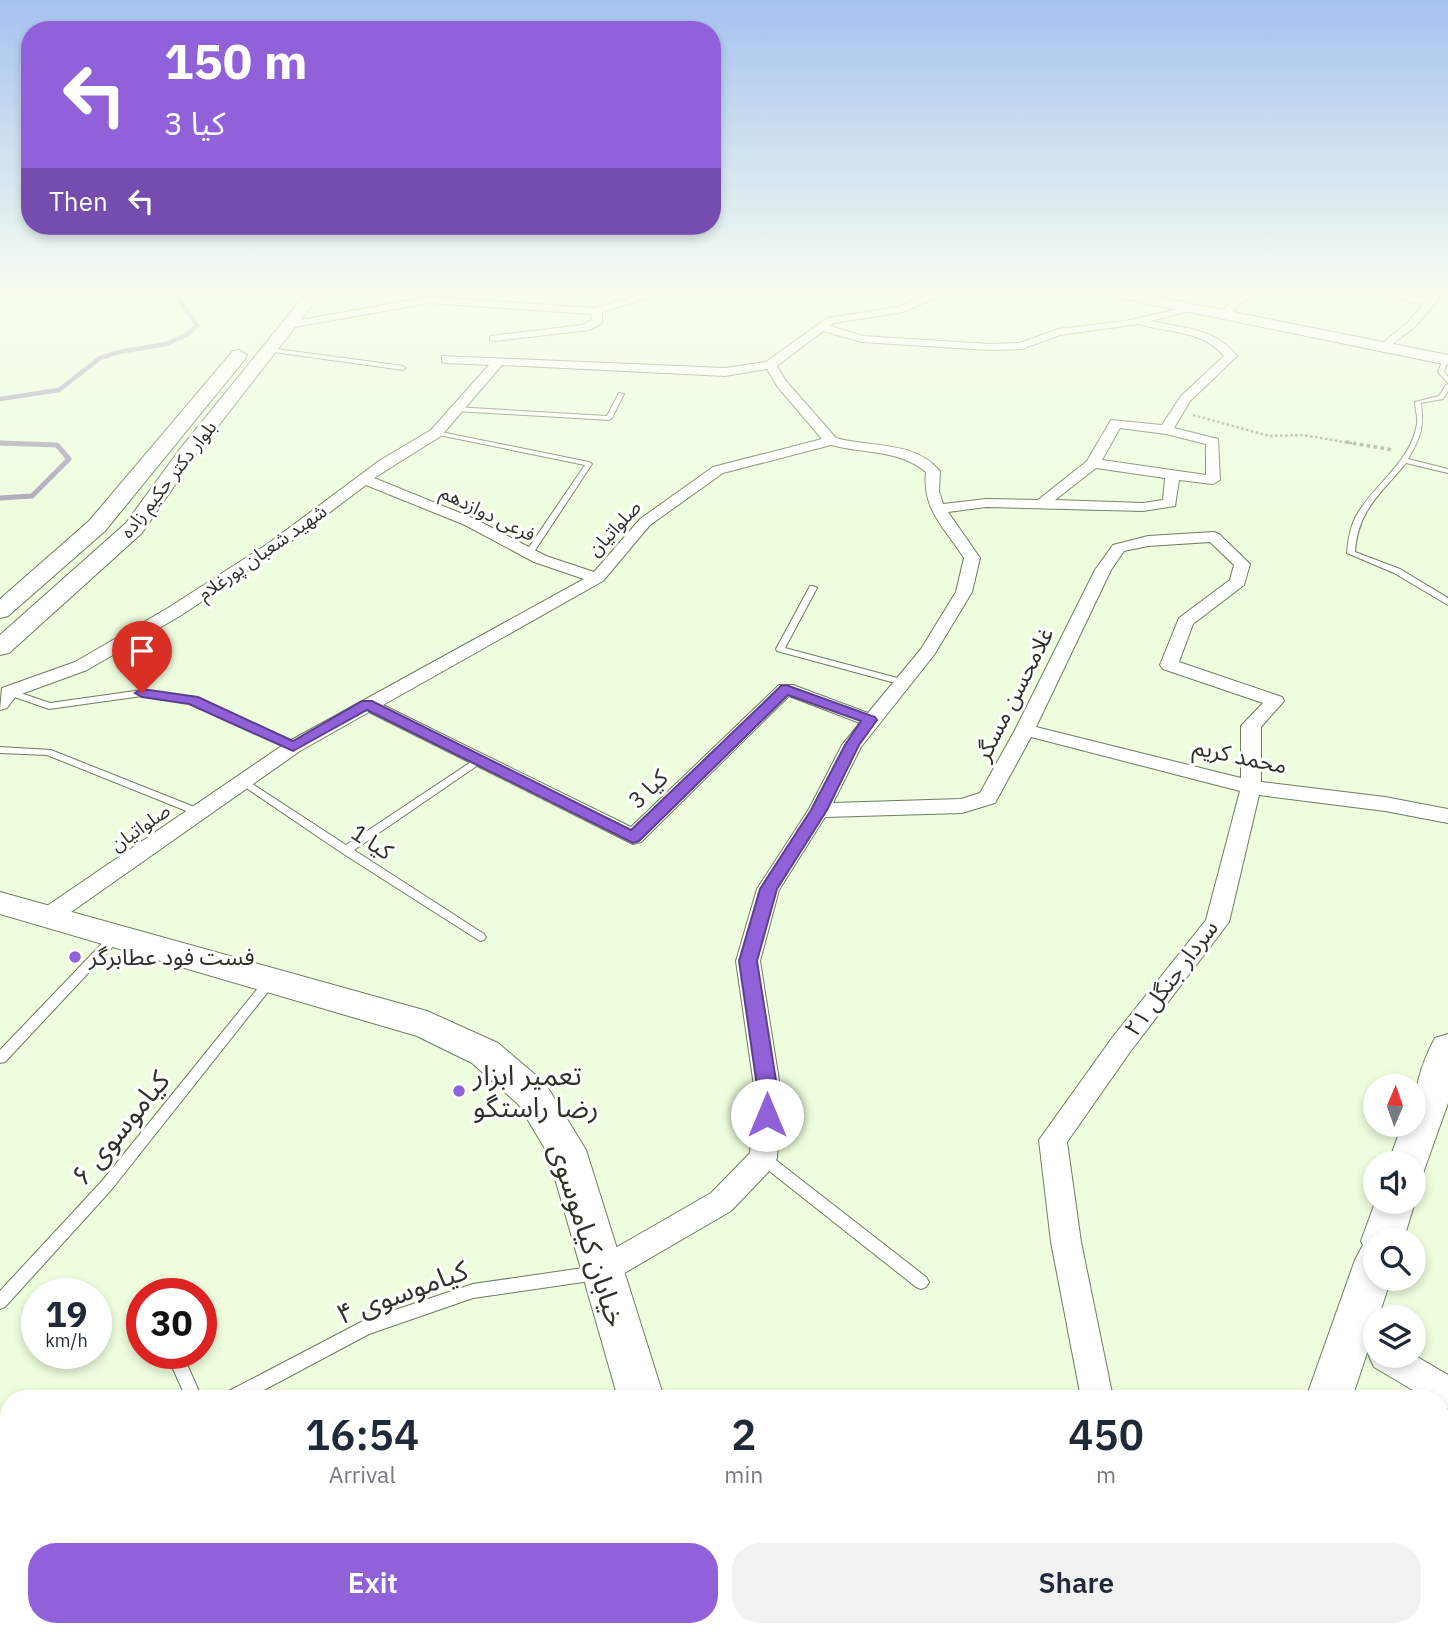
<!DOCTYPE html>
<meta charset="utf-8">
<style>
:root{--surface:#fff;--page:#f2f2f3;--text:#1f2937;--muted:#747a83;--accent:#9161da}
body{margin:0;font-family:"IBM Plex Sans","Noto Sans Arabic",sans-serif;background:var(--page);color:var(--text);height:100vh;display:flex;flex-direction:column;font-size:26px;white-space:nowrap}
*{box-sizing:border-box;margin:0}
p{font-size:23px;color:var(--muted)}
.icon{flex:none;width:38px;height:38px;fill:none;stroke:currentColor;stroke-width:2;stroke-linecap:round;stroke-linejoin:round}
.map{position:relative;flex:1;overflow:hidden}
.panel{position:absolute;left:0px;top:1390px;width:1449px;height:247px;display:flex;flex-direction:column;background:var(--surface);border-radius:28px 28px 0 0;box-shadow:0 4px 10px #0003}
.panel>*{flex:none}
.banner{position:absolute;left:21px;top:21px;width:700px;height:214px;border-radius:28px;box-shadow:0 4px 10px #0003;background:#9161da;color:#fff;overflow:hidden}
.needle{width:46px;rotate:2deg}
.controls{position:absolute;left:1363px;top:1074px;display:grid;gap:14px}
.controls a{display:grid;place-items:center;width:63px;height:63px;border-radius:50%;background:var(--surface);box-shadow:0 4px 10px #0003;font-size:35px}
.speed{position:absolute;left:21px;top:1278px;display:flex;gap:14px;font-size:35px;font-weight:700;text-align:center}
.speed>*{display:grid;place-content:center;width:91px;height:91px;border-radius:50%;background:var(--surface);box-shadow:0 4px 10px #0003;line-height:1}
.speed small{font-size:18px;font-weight:400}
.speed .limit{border:10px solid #d22;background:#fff;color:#111}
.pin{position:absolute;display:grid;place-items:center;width:60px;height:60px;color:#fff;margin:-72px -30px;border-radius:50% 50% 50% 0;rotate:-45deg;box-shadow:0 0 7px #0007}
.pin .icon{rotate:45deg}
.me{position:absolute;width:77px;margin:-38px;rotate:0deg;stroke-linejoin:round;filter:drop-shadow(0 0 5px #0008)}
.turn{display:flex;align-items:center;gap:24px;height:147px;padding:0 28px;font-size:32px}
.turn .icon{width:91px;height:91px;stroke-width:2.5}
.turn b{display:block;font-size:49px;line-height:60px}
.then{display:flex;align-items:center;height:66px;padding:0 28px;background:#0003;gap:14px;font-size:26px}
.eta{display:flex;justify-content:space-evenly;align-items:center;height:119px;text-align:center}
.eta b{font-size:42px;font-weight:600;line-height:49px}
.button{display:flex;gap:14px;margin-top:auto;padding:14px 28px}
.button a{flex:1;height:80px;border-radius:28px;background:var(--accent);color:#fff;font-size:28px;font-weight:600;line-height:80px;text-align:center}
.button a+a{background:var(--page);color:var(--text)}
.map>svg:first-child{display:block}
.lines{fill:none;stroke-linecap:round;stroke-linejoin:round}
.stream-far1{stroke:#aaa5ba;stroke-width:4.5}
.stream{stroke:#aaa5ba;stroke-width:5}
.service-casing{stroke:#6e7c60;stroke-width:2}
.minor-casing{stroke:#6e7c60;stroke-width:2}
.secondary-casing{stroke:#6e7c60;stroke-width:2}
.path-far1{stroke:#9eaa92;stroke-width:2.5;stroke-dasharray:2.5 2.5;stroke-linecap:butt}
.path{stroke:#9eaa92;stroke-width:3.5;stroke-dasharray:3.5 3.5;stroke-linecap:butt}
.service{fill:#fff;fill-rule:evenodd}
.minor{fill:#fff;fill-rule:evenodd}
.secondary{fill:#fff;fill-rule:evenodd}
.route{fill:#9161da;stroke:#5e3f8e;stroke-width:2}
.poi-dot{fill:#9161da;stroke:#fff;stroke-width:2.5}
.labels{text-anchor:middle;stroke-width:6;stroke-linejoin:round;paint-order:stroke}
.far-street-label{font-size:19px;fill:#2d3327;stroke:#fff}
.street-label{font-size:23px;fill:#2d3327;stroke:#fff}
.poi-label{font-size:23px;fill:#2d3327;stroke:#fff;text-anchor:start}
.near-poi-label{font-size:28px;fill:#2d3327;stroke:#fff;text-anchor:start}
.near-street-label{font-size:28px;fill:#2d3327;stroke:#fff}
</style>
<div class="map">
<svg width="1448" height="1635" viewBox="0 0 1448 1635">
<rect width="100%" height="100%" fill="#edfddd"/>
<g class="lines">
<path class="stream-far1" d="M0,294l27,2 20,-5
M0,399l59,-9 41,-32 19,-6 47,-8 22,-10 9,-9 -24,-34
M0,443l24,1"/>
<path class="stream" d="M0,443l57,2 12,14 -37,37 -32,2"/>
<g class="service-casing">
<path id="service" d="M269,348l134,18 3,2 -3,2 -136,-19v-2z
M1446,358l2,1 -4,13 4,5v6l-10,-11 5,-12z
M1448,384v7l-5,8 -22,4c3,25 0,34 -13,56l40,10v4l-42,-10c-25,31 -48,46 -51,89l45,17 48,29v7l-54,-32 -47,-20c1,-13 3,-25 9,-37 18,-32 55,-54 61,-92 1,-7 -2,-15 -2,-22l24,-6 7,-11z
M619,393l5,1 -12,24 -3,2 -154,-9 -3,-2 3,-2 152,9z
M436,431l153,31 3,2 -60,91h-3l-4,-2 60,-88 -151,-31 -1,-1z
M810,586h3l4,2 -32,60 120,32 2,2 -2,2h-6l-122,-33 -1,-2z
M9,689l41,14 92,-13 51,7 105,50 -5,3 -3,-1 -99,-47 -49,-6 -93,13 -43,-15 -2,-2z
M0,747l51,3 151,60 1,2 -5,3 -4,-1 -147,-59 -47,-2z
M477,758l5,3 -1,2 -127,87 130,84 2,3 -2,3 -4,1 -138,-88 -106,-72 1,-2h8l101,66z
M117,931l4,1 2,3 -2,3 -116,124 -5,1v-13l113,-118z
M271,975l4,2 2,3 -2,3 -163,206 -107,118 -5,2v-18l102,-110 165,-204z
M763,1152l5,2 158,123 3,5 -3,5 -5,2 -5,-2 -158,-125 -2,-4 2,-4z
M597,1266l5,2 3,5 -3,5 -5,2 -124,18 -104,36 -120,64h-24l2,-6 138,-72 108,-36z
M166,1353h16l20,45h-16z
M1440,1532l8,4v19l-8,-4z
M9,1537v20l-9,4v-19z"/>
</g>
<g class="minor-casing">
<path id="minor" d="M654,291h18l-70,21v11l-13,7 -95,11 -4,-1v-4l92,-11 10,-5 -1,-6 -162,-11 -140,25 -6,-3 6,-3 140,-25 165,11z
M936,291h14l-46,21 -70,11 -4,3 33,10 127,8 30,-1 38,-14 68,-8 66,-15v4l-41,11c32,7 64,7 86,35l-47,45 -16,27 44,11 2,41 -7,4 -34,-4 -4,26 -32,5 -157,-4 -38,5 32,46 -8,34 -38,63 -73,92 -28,56 128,-4 19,-6 35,-63 80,-160 18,-25 35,-9 66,-4 5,2 31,30 -6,21 -51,39 -14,38 103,35 2,4 -23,26v55l124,15 63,12v14l-63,-12 -126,-16 -30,127 -99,130 -63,90 14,100 32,156h-32l-30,-156 -12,-102 73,-102 94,-118 34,-129 -209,-54 -36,66 -33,10 -137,4 -46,73 -19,71 21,132 -4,65 -4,9 -42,44 -129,75 -11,-4 -4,-10 4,-10 120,-69 39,-40 5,-60 -19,-132 21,-72 52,-80 33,-64 18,-22 -71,-27 -148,146 -8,2 -264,-132 -69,39 -246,173 -8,2 -8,-2 -4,-6 4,-6 248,-169 298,-164 -50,-17 -69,-37 -99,-40 -85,64 -101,67 -93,54 -71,26 -9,12 -7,2 2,-22 73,-26 93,-54 101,-65 110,-82 52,-31 58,-65 -43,-2 -4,-1v-6l283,12 41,-6 61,-44 71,-11zM1138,324c30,9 65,6 86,32l-43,40 -19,29 -51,-5 -24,41 -49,39 -52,-1 -43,5 -4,-13 1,-20c-26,-31 -69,-23 -104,-33l-50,-57 -9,-15 46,-35 39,11 128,8 32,-1 38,-14zM502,365l223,11 42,-7 10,17 45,53 -109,28 -73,52 -46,53 -48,-16 -71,-37 -101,-41 67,-42zM1120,428l46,6 40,10v31l-104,-15zM831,445c33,9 67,4 95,27 -4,38 19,56 38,86l-8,34 -35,57 -53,64 -75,-28h-14l-148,142 -248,-122 220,-124 47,-56 73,-52zM1096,468l69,10 -2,22 -20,3 -88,-3zM1210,542l24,23 -4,15 -51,38 -19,47 3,4 100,34 -22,23v52l-205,-51 75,-157 13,-19 24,-5z
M1256,291h16l-31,11 -12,15h-8l-1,-2 13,-17z
M1370,291h20l37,8 4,-8h10v5l-26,31 -31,23 -4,-1v-4l27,-22 16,-18z
M1376,1344v12l38,-1 34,20v34l-8,-3v-8h-14l-52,-31 -5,-11z"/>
</g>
<g class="secondary-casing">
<path id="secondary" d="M308,291h15l-129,166 -52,76 -133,120 -9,2v-20l126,-112 54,-74z
M1099,291h29l320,64v10l-342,-70z
M239,350l8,5 -2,4 -140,172 -97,85 -8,2v-19l89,-78 144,-170z
M0,892l427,119 71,32 47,40 41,67 78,248h-46l-70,-244 -29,-49 -47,-42 -55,-27 -417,-122z
M1448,1034v69l-26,73 -8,3v-15h-26l14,-39h12c0,-34 5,-57 21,-87z
M1414,1199l1,3 -12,39h-27v38h15l-13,39h-2v8l-24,72h-46l49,-138 8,-15 -2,-4 15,-41 38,2z
M710,1628h52l3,7h-52z
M1218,1628h55l-3,7h-55z"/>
</g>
<path class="path-far1" d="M1193,415l76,21 34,-1 53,9"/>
<path class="path" d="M1346,442l47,8"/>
<use href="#service" class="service"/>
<use href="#minor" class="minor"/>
<use href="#secondary" class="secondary"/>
</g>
<linearGradient id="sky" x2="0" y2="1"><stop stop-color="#a5c2ef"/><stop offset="0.56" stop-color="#f7fef0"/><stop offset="1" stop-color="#f7fef0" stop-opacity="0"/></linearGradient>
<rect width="1448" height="520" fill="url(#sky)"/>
<path class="route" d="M786,685l89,32 2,3 -18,25 -32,65 -50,79 -20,72 21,132 -4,28 -7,2 -8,-2 -3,-6 2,-22 -19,-132 21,-72 51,-79 34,-65 16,-24 -73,-26 -149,146 -6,2 -266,-133 -74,41 -104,-47 -47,-7 -7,-4 7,-4 56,8 95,44 69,-40h10l259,129 150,-144z"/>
<g class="poi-dot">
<circle cx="75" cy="957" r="7"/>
<circle cx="459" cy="1091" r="7"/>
</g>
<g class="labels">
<g class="far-street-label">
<text transform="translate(168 479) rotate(-52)" y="7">بلوار دکتر حکیم زاده</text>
<text transform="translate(488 513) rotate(26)" y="7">فرعی دوازدهم</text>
<text transform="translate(614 528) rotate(-47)" y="7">صلواتیان</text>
<text transform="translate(262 552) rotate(-35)" y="7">شهید شعبان پورغلام</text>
<text transform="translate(140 827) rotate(-35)" y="7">صلواتیان</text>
</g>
<g class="street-label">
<text transform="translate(1014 694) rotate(-63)" y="8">غلامحسن مسگر</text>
<text transform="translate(1240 756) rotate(12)" y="8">محمد کریم</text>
<text transform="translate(648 789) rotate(-44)" y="8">کیا 3</text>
<text transform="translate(372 842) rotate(33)" y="8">کیا 1</text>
<text transform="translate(1171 978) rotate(-53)" y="8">سردار جنگل ۲۱</text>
</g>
<g class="poi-label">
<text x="89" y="965">فست فود عطابرگر</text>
</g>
<g class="near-poi-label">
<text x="473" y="1085">تعمیر ابزار<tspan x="473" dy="32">رضا راستگو</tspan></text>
</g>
<g class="near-street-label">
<text transform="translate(120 1128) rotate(-51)" y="10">کیاموسوی ۶</text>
<text transform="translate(588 1235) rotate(72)" y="10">خیابان کیاموسوی</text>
<text transform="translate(402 1292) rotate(-20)" y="10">کیاموسوی ۴</text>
</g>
</g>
</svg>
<div class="controls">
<a><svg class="needle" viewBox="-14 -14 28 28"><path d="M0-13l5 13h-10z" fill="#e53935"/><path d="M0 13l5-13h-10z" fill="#747a83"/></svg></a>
<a><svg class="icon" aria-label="sound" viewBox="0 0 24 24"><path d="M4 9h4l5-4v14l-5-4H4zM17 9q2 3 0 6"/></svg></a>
<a><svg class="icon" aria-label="search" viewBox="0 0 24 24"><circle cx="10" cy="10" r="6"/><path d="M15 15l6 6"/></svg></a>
<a><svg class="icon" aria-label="layers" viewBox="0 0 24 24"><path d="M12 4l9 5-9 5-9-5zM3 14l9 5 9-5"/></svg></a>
</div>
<div class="speed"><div>19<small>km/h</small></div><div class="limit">30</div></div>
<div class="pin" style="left:142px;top:693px;background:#d93025"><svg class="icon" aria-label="arrive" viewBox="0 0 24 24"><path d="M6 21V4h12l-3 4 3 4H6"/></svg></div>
<svg class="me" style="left:767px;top:1115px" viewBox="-20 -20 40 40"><circle r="19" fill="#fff"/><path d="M0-13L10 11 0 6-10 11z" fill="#9161da"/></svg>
<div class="banner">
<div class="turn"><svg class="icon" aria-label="left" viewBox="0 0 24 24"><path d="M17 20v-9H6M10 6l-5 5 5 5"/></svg><div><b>150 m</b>کیا 3</div></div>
<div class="then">Then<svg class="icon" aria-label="left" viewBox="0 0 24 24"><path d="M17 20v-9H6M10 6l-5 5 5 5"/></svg></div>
</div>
<section class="panel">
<div class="eta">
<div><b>16:54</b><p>Arrival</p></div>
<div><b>2</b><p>min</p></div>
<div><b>450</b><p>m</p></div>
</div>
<div class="button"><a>Exit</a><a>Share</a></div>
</section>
</div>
